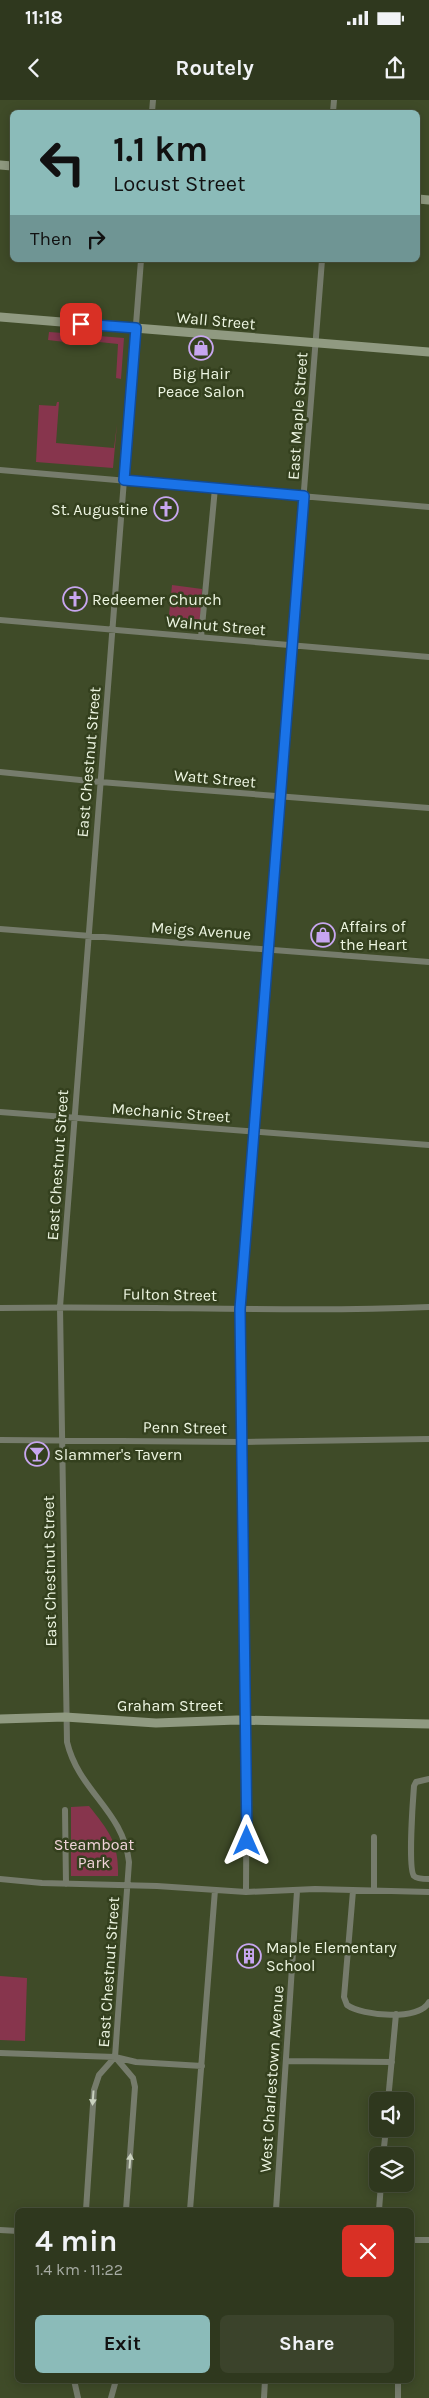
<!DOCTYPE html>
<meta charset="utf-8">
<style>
:root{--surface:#2f381e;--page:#3b432b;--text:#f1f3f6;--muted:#a7aca4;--line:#4a523c;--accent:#8bbbb9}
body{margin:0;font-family:Karla,sans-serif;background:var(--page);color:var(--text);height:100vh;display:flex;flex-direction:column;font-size:19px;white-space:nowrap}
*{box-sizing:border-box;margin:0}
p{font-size:16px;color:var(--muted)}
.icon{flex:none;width:28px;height:28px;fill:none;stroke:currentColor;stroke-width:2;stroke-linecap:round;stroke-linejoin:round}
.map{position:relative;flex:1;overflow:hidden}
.panel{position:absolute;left:15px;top:2108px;width:399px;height:175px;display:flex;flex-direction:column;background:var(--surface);border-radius:8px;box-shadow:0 2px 12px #0003,0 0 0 1px var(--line)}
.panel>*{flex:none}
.guide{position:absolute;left:10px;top:10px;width:410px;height:152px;border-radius:8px;box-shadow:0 2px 12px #0003,0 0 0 1px var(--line);background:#8bbbb9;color:#111;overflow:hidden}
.buttons{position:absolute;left:369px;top:1992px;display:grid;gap:10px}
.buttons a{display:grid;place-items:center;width:45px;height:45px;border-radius:8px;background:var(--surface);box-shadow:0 2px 12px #0003,0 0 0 1px var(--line);font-size:25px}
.pin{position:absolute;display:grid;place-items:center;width:42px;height:42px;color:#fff;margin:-21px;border-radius:10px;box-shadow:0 2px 8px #0006}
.me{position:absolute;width:55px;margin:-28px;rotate:0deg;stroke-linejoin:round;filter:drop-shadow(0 0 4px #0008)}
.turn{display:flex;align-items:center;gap:18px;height:105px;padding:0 20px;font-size:22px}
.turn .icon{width:65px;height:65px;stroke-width:2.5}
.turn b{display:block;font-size:35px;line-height:42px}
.then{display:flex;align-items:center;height:48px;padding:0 20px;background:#0003;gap:10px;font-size:19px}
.round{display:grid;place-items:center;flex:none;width:52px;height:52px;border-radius:8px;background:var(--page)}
.summary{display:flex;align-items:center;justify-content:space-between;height:85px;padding:0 20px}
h1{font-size:30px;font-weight:700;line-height:38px}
.button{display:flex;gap:10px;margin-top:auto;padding:10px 20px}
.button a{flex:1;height:58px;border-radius:8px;background:var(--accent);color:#111;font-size:20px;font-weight:700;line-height:58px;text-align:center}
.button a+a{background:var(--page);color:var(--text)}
.status{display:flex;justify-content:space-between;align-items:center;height:35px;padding:0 25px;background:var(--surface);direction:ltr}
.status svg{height:14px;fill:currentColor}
header{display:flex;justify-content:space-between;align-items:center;height:65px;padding:0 20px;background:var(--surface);font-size:22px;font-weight:700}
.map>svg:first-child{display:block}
.green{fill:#87354d}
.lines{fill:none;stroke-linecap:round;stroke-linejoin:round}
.street{stroke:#767c6c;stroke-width:6}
.secondary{stroke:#909a81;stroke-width:9}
.oneway{fill:#c9d1be}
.route-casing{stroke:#114b97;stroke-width:12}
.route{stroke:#1a73e8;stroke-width:9}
.labels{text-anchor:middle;stroke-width:5;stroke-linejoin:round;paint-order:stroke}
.street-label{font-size:16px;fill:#edf5e1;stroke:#34401e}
.poi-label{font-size:16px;fill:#edf5e1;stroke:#34401e;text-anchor:start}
.park-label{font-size:16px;fill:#f0d3d9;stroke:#34401e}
</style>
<div class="status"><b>11:18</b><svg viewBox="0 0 49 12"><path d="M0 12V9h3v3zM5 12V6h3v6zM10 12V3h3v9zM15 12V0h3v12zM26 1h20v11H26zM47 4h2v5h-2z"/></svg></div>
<header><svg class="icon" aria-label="back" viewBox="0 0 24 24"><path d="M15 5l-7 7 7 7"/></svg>Routely<svg class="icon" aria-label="share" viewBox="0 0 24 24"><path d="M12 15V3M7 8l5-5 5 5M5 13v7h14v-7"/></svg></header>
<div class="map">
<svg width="429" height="2298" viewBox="0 0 429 2298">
<rect width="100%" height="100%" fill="#3f4b28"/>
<path class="green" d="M49,232l29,2 5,7 -1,3 -34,-4z
M99,236l25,2 -3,41 -5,-1 2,-34 -19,-2z
M57,302h2l-3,41 58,5 3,-24 -4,44 -77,-6 3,-57 17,1z
M172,485l30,4 -2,38 -32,-2z
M89,1706c20,25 30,37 29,70h-47v-69z
M0,1876l27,2 -2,63 -25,-1z"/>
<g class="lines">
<path class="street" d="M152,12l1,-12
M333,12l1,-12
M0,370l429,37
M0,520l429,37
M201,537l14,-149
M0,672l100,10 329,26
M0,829l429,33
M0,1012l429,33
M0,1208c143,-3 286,5 429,-1
M0,1340l243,2 186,-3
M429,1679l-13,3 -2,4c-1,13 -6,83 0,90 3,3 10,3 15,3
M65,1710l1,74
M374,1737v53
M0,1779l42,4 115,3 89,6 69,-3 114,3
M353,1791l-9,106 3,8c15,11 73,16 82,-3
M246,1792l1,-172 -7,-411 82,-1049
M0,1953l115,4 21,5 66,4
M115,1957l14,-195c-6,-52 -50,-70 -62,-120l-7,-435 81,-1047
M116,1958l17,20 2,9 -9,123
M287,1961l105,1
M388,2001l8,-87
M383,2056l3,-27
M86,2110l8,-120 5,-15 16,-18
M190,2110l25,-320
M276,2110l21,-319
M379,2110l2,-26
M0,2130l18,1
M411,2140h18
M74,2280l4,18
M111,2298l5,-18
M264,2298l1,-18
M398,2298v-18"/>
<path class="secondary" d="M0,65l12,1
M418,99l11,1
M0,217l429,35
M0,1619l65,-2 91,6 81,-3 192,4"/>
</g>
<defs><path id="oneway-solid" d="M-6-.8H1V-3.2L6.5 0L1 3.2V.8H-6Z" transform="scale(1.25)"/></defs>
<g class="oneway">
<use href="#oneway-solid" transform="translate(93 1998) rotate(94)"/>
<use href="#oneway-solid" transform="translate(130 2061) rotate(-86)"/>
</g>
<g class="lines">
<g class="route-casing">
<path id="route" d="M81,224l55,4 -12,152 180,16 -64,813 7,532"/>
</g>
<use href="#route" class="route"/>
</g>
<defs>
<g id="shop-ring" transform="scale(1.25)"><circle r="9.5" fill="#34401e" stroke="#c7a6ef" stroke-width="1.5"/><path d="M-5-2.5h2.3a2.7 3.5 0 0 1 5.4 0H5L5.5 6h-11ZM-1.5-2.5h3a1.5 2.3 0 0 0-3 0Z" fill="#c7a6ef"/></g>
<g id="church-ring" transform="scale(1.25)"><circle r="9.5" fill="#34401e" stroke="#c7a6ef" stroke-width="1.5"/><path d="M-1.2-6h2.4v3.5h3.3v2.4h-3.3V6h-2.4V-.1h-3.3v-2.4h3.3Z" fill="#c7a6ef"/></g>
<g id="bar-ring" transform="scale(1.25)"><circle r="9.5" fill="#34401e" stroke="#c7a6ef" stroke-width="1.5"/><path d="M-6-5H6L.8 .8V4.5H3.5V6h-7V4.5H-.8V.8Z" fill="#c7a6ef"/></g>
<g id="building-ring" transform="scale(1.25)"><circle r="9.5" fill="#34401e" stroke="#c7a6ef" stroke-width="1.5"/><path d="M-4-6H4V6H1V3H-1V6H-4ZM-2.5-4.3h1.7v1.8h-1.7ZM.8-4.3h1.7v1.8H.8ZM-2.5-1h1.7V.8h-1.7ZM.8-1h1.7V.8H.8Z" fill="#c7a6ef"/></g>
</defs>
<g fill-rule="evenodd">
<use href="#shop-ring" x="201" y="248"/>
<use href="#church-ring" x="166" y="409"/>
<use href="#church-ring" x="75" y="499"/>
<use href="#shop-ring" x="323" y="835"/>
<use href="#bar-ring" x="37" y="1354"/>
<use href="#building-ring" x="249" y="1856"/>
</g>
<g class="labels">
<g class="street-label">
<text transform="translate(216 220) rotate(5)" y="6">Wall Street</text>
<text transform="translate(297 316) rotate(-86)" y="6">East Maple Street</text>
<text transform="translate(216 525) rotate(5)" y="6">Walnut Street</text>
<text transform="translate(88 662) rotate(-85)" y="6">East Chestnut Street</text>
<text transform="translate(215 678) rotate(5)" y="6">Watt Street</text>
<text transform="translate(201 830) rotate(4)" y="6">Meigs Avenue</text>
<text transform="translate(171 1012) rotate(4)" y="6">Mechanic Street</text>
<text transform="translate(57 1065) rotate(-86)" y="6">East Chestnut Street</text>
<text transform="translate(170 1194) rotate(1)" y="6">Fulton Street</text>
<text transform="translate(185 1327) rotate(1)" y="6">Penn Street</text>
<text transform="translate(49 1471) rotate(-91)" y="6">East Chestnut Street</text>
<text x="170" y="1611">Graham Street</text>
<text transform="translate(108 1872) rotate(-86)" y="6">East Chestnut Street</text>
<text transform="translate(271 1979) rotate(-86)" y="6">West Charlestown Avenue</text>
</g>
<g class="poi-label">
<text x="201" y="279" text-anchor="middle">Big Hair<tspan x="201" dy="18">Peace Salon</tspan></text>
<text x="148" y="415" text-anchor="end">St. Augustine</text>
<text x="92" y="505">Redeemer Church</text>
<text x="340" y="832">Affairs of<tspan x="340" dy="18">the Heart</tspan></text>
<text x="54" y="1360">Slammer's Tavern</text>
<text x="266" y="1853">Maple Elementary<tspan x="266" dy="18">School</tspan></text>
</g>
<g class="park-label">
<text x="94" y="1750">Steamboat<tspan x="94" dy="18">Park</tspan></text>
</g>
</g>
</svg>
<div class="buttons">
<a><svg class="icon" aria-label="sound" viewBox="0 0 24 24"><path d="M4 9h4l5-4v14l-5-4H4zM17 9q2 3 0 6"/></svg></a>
<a><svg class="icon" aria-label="layers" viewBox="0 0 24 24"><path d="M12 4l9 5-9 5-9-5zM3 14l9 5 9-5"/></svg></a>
</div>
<div class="pin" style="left:81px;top:224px;background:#d93025"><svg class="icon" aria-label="arrive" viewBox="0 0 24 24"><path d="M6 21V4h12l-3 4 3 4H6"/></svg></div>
<svg class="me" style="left:247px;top:1741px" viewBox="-20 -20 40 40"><path d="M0-17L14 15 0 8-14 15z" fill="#1a73e8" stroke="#fff" stroke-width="4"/></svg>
<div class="guide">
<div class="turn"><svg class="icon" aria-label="left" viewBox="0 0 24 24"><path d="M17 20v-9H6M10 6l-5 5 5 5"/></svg><div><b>1.1 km</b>Locust Street</div></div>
<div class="then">Then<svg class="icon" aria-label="right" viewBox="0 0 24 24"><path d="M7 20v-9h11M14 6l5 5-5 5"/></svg></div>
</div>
<section class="panel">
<div class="summary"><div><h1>4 min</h1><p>1.4 km · 11:22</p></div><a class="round" style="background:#d93025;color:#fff"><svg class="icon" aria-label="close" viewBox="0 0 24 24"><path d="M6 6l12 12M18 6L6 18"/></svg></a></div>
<div class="button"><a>Exit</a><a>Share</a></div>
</section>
</div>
